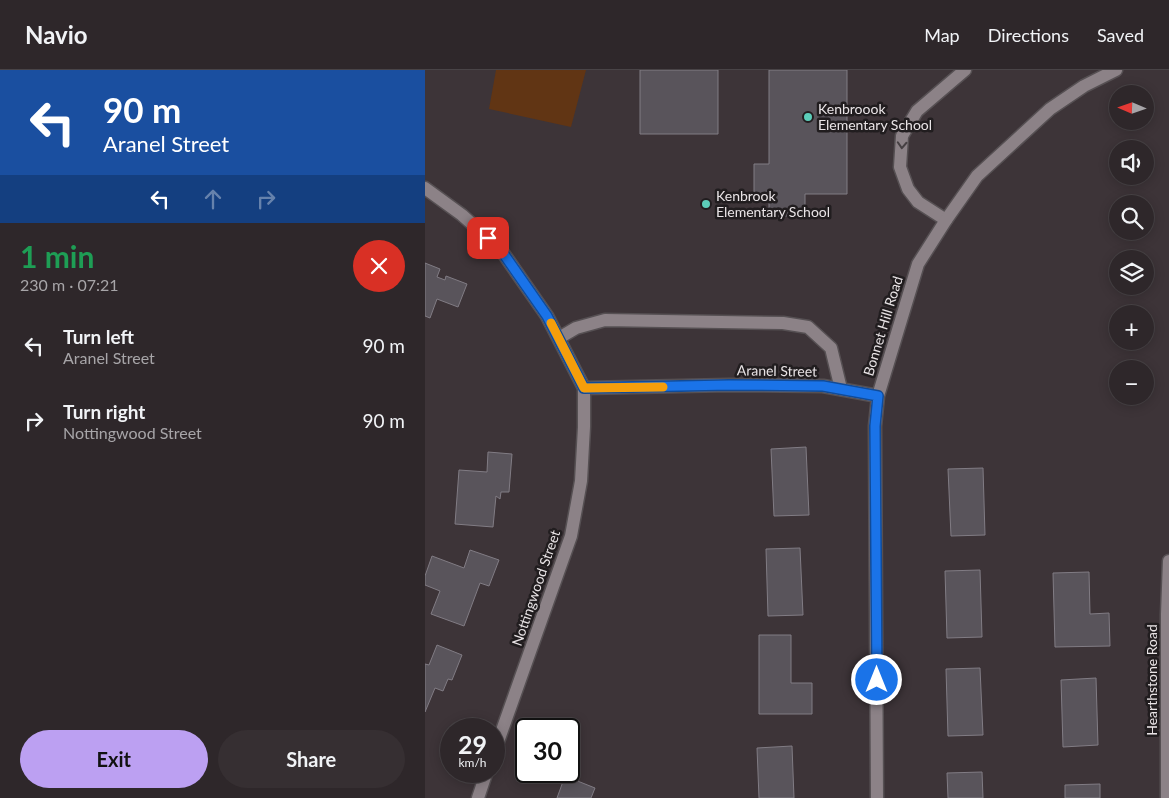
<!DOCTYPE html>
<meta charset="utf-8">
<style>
:root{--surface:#2e272a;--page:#362f32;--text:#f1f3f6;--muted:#a7a5a8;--line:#494447;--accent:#bca0f2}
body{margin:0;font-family:Lato,sans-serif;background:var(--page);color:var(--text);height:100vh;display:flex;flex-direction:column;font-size:19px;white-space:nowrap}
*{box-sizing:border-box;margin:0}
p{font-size:16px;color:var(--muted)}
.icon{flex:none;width:28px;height:28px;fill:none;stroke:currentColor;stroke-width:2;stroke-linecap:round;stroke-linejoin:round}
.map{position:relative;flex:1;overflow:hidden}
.details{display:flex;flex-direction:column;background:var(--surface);width:425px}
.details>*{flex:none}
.top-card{background:#1a4fa0;color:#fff;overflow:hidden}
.needle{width:32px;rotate:272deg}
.fabs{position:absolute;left:684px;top:15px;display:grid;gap:10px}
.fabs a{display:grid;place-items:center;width:45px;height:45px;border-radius:50%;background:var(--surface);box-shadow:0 2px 12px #0003,0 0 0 1px var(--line);font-size:25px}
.speed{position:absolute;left:15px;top:648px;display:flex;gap:10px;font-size:25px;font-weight:700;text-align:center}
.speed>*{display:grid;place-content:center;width:65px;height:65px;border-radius:50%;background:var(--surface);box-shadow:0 2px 12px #0003,0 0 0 1px var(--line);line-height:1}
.speed small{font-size:12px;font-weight:400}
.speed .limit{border:2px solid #111;border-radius:8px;background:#fff;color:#111}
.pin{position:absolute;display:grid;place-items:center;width:42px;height:42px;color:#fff;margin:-21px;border-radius:10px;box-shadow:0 2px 8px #0006}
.me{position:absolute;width:55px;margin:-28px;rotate:0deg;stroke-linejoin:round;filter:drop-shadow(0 0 4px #0008)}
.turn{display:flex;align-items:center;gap:18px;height:105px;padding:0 20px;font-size:22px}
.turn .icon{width:65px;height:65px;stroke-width:2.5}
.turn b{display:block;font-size:35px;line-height:42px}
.lanes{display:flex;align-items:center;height:48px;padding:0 20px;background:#0003;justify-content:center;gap:25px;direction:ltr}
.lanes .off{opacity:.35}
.round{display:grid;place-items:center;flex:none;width:52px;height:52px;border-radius:26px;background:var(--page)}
.overview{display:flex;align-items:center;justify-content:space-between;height:85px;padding:0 20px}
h1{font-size:30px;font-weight:700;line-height:38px;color:#1e9e55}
.cta{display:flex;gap:10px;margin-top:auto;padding:10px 20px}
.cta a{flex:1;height:58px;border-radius:30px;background:var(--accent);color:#111;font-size:20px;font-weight:700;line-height:58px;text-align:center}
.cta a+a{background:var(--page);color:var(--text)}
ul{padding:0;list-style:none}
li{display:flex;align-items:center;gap:15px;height:75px;padding:0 20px}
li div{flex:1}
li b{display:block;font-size:19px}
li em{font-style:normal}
header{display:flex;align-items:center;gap:30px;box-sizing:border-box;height:70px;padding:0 25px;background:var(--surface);border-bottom:1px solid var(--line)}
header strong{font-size:24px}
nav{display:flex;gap:28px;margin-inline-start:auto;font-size:18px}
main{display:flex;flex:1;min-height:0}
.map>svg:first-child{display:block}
.green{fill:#613514}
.building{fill:#59545b;stroke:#817c84}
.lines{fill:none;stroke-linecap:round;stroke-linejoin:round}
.lane-casing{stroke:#565053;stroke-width:15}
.street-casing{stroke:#565053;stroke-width:15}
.lane{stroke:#8c8287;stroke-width:12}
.street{stroke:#8c8287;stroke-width:12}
.oneway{stroke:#464043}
.route-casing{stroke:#114b97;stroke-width:12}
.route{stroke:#1a73e8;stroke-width:9}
.slow{stroke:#f59e0b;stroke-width:9}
.poi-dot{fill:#5cceba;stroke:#211d1f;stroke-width:2}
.labels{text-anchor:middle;stroke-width:5;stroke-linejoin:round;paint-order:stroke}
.poi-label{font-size:14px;fill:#e9e4e6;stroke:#211d1f;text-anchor:start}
.street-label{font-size:14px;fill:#e9e4e6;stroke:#211d1f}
</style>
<header>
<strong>Navio</strong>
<nav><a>Map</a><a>Directions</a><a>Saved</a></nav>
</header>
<main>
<section class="details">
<div class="top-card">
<div class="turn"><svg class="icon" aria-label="left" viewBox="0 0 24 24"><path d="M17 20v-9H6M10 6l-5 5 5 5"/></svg><div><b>90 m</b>Aranel Street</div></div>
<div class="lanes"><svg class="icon" aria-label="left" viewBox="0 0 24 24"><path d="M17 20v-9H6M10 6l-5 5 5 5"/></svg><svg class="icon off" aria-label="ahead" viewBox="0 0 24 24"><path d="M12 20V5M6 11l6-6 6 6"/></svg><svg class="icon off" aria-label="right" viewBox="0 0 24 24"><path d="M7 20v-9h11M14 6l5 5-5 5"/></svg></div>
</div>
<div class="overview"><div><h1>1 min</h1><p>230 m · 07:21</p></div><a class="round" style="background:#d93025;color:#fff"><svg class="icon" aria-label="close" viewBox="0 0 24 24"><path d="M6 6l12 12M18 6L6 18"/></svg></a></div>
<ul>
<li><svg class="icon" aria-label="left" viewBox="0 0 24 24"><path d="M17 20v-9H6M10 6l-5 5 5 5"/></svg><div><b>Turn left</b><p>Aranel Street</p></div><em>90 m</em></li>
<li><svg class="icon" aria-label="right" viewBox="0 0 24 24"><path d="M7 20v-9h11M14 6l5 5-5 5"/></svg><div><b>Turn right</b><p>Nottingwood Street</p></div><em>90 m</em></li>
</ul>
<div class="cta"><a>Exit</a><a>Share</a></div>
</section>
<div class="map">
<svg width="744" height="728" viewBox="0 0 744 728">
<rect width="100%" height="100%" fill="#3d3438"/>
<path class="green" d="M71,0h90l-15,57 -82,-18z"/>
<path class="building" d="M215,0h78v64h-78z
M344,0h78v124h-42v22h-36v-19h-15v-33h15z
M0,193l15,6 -3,8 8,3 1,-4 21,8 -9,23 -21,-8 -7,19 -5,-2z
M381,377l3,68 -35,1 -3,-67z
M63,382l24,2 -3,38h-8l-1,7 -4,-3 -3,31 -38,-3 4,-54 28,2z
M558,398l2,67 -34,1 -3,-67z
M375,478l3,67 -35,1 -2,-67z
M45,480l29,10 -10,26 -9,-3 -16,43 -33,-12 9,-23 -15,-6v-9l7,-20 32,12z
M555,500l2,67 -35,1 -2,-67z
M664,502l1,42 19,-1 1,33 -55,1 -2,-74z
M334,565h32v48h21v31h-53z
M12,575l25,10 -10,25 -4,-1 -5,12 -8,-3 -10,24v-48l4,1z
M555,598l3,67 -35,1 -2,-67z
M671,608l2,67 -35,2 -2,-67z
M367,676l2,52h-35l-2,-50z
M557,702l1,26h-35l-1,-25z
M140,706l30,12 -4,10h-34z
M675,714v14h-35v-13z"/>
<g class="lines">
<g class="lane-casing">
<path id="lane" d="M521,150l-28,-18 -10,-13 -8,-22 2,-31 15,-25 48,-41
M134,268l17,-10 29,-8 178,3 25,4 23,21 10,41"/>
</g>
<g class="street-casing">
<path id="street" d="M0,118l37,27 39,35 46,66 37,72v39l-3,54 -10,55 -77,217
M159,318l145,-3 94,1 55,10
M53,728l9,-27
M452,728l-2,-372 3,-30 40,-132 28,-44 31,-44 73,-67 34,-23 32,-16
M742,728v-184l2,-53"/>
</g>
<use href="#lane" class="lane"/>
<use href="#street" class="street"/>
</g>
<defs><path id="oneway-chevron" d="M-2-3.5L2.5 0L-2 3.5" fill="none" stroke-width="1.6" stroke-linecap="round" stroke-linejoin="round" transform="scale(1.25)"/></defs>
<use class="oneway" href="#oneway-chevron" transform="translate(477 75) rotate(93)"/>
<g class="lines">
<g class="route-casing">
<path id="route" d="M63,168l13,12 46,66 37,72 145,-3 94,1 55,10 -3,30 2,254"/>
</g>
<use href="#route" class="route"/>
<path class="slow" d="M126,253l33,65 79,-1"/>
</g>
<g class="poi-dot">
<circle cx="383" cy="47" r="5"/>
<circle cx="281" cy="134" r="5"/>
</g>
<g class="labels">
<g class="poi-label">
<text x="393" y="44">Kenbroook<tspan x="393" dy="16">Elementary School</tspan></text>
<text x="291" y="131">Kenbrook<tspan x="291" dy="16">Elementary School</tspan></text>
</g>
<g class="street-label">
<text transform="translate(458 256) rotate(-73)" y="5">Bonnet Hill Road</text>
<text transform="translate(352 301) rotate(1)" y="5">Aranel Street</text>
<text transform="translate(111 518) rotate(-71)" y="5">Nottingwood Street</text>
<text transform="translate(727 610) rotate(-90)" y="5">Hearthstone Road</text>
</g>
</g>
</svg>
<div class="fabs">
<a><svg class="needle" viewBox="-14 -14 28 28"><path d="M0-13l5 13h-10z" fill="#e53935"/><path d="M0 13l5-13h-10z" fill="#a7a5a8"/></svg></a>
<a><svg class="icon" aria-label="sound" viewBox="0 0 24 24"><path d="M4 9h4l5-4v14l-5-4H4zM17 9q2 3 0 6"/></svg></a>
<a><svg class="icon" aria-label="search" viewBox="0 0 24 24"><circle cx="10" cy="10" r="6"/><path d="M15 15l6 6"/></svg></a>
<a><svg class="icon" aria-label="layers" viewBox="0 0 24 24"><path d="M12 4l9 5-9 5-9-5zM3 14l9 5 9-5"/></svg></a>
<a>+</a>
<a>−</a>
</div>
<div class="speed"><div>29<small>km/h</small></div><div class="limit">30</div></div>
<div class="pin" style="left:63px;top:168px;background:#d93025"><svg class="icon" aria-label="arrive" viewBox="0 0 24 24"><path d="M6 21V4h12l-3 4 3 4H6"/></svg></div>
<svg class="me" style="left:452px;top:610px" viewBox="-20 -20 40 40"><circle r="17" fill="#1a73e8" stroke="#fff" stroke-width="3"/><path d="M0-11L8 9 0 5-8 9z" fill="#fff"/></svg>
</div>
</main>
